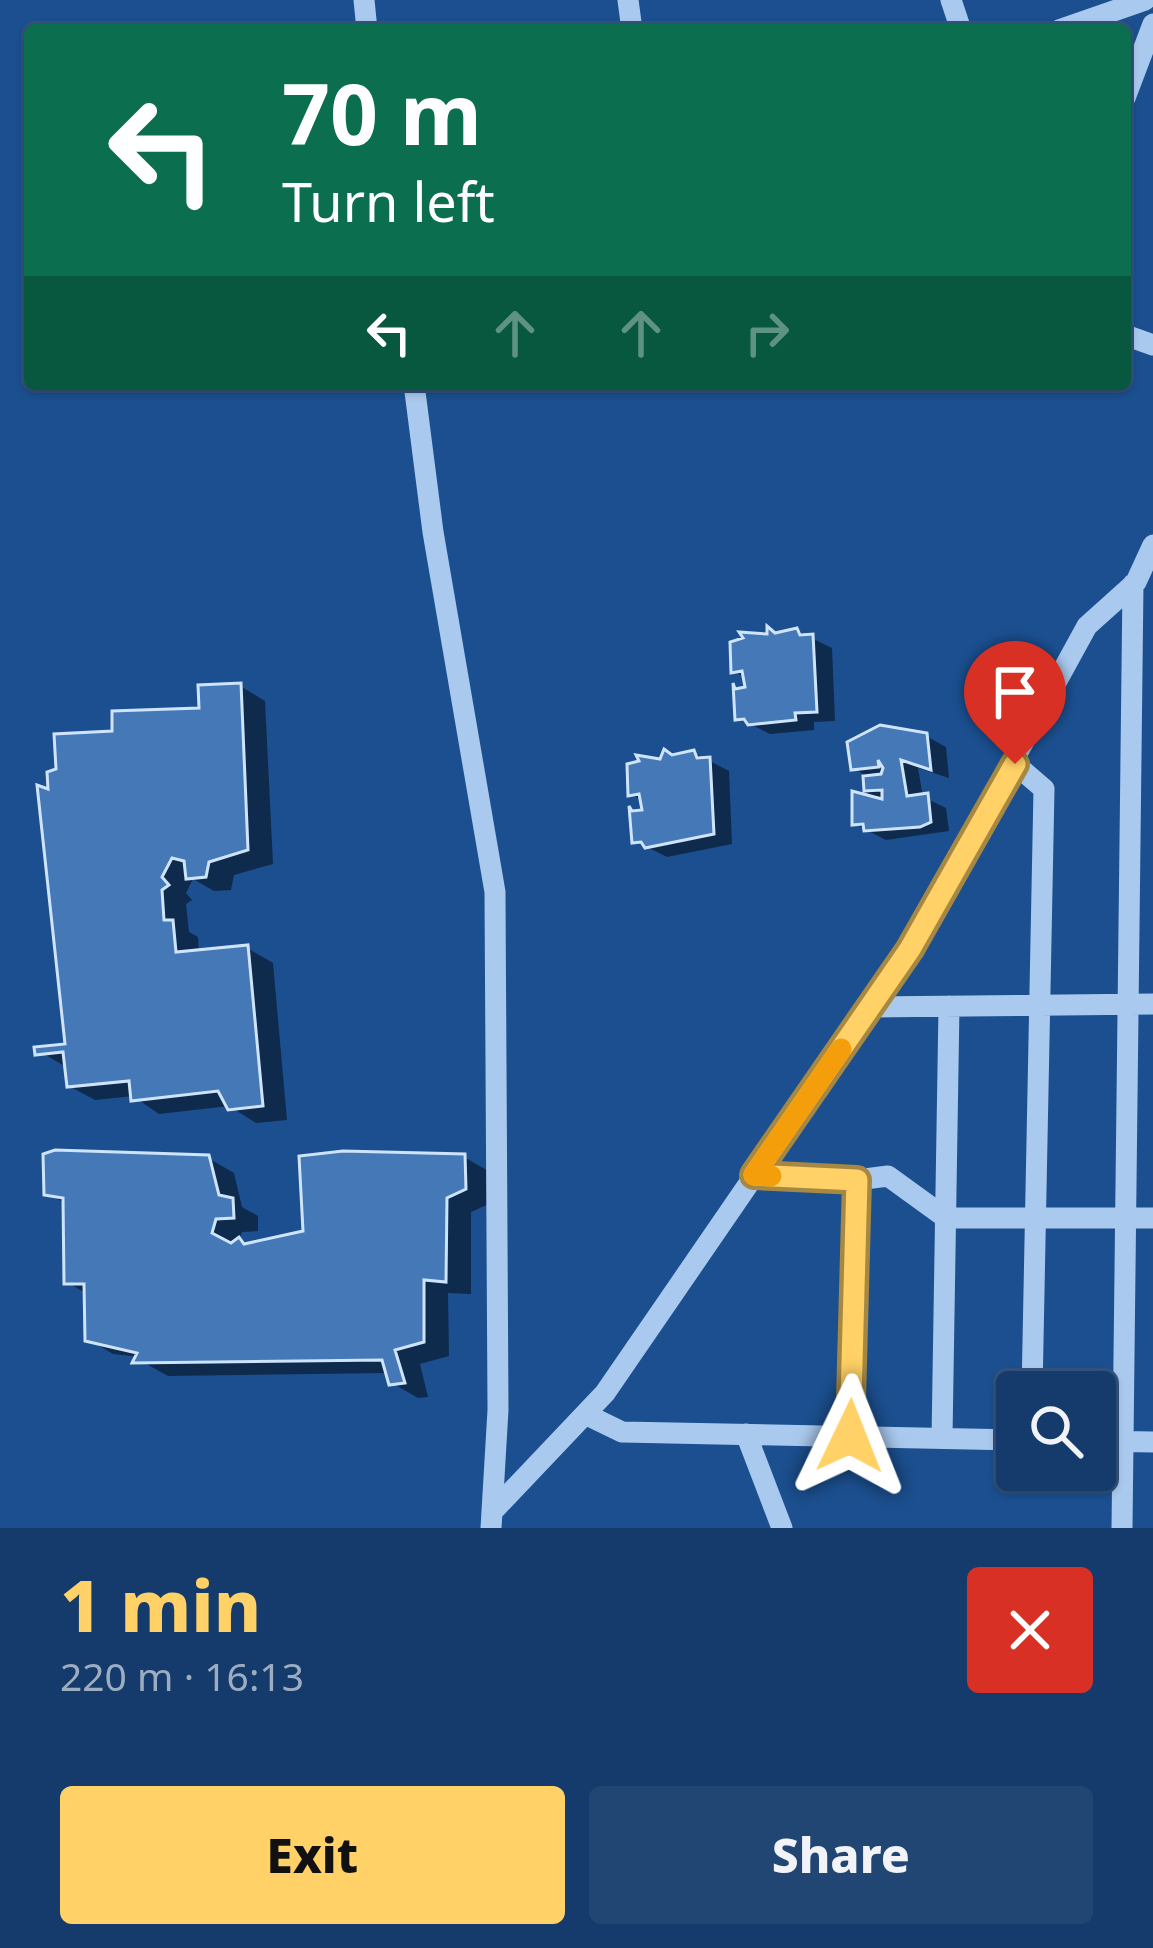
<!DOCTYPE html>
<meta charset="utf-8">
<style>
:root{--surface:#143b6b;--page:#214673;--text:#f1f3f6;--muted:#9dadc1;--line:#33557e;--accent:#ffd166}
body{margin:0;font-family:"Noto Sans",sans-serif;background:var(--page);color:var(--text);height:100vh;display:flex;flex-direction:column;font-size:45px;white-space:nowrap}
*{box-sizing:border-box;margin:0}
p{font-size:39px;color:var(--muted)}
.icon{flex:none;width:66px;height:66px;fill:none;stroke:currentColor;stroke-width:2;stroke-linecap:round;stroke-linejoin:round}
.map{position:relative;height:1528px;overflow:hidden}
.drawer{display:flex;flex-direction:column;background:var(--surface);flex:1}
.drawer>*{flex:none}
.banner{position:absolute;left:24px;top:24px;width:1107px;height:366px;border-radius:12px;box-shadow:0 3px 9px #0004,0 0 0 3px var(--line);background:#0b6e4f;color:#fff;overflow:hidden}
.controls{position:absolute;left:996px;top:1371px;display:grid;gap:24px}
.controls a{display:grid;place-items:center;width:120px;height:120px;border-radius:12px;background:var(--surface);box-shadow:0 3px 9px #0004,0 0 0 3px var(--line);font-size:60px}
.pin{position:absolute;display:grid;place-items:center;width:102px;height:102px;color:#fff;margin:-123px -51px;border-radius:50% 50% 50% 0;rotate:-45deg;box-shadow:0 0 12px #0007}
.pin .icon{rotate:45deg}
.me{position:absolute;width:132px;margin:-66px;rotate:2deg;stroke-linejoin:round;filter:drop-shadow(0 0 9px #0008)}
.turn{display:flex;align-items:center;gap:42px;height:252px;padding:0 60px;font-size:54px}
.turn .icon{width:156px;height:156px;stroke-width:2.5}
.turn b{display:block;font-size:84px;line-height:102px}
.lanes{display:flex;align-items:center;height:114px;padding:0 60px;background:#0003;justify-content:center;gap:60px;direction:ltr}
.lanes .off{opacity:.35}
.round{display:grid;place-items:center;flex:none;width:126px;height:126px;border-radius:12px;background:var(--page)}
.overview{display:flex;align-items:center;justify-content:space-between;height:204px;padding:0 60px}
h1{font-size:72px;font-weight:800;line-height:90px;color:var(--accent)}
.action{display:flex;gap:24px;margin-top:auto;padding:24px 60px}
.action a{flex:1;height:138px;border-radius:12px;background:var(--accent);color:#111;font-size:48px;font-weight:800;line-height:138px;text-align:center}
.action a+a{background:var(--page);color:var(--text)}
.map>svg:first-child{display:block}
.shadow{fill:#0007}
.building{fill:#4478b7;stroke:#cfe3fa;stroke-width:3}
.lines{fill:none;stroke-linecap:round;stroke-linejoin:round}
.minor{stroke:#a9c9ee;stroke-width:21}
.route-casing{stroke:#a68842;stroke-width:30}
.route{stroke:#ffd166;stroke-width:21}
.slow{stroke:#f59e0b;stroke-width:21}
</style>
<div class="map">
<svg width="1153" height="1528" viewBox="0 0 1153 1528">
<rect width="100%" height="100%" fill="#1b4f8f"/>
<path class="shadow" d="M797,631l35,17 3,73 -21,1v8l-44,4 -32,-16 11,-29 -2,-10 -13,-8 42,-36z
M240,686l25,15 8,163 -39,11 -3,15 -17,1 -21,-12 -7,14 6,7 -6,4 3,28 9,5 1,16 48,-5 26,15 14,157 -31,3 -27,-17 -70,8 -26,-18 -38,4 -26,-14 -1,-18 -31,-18 31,-3 -27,-252 10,-4 -1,-17 9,-4 -2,-33 59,-3 -1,-20 87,-4 -1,-22z
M888,728l38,8 20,11 3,31 -31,-10 5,29 23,11 3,23 -63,9 -31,-16v-30l13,1 -2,-19 -12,-8 10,-35z
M694,753l35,18 3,73 -65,13 -32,-16 10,-29 -1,-10 -13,-8 31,-32z
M464,1157l26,15 1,31 -20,9v82l-23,-1 1,63 -29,8 8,33 -10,1 -26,-15 -3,-10 -221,3 -36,-20 -19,-2 -25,-15 -1,-45 -20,-12 -1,-78 -19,-11 161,-35 26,15 8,34 16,9v15l-16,1 -3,8 10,6 58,-13z"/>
<path class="building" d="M767,626l8,7 22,-5 3,7 13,-1 4,78 -22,1 1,7 -48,5 -4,-6 -9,1 -2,-37 2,6 10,-2 -3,-16 -11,2 -1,-31 13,-4 -4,-6 28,2z
M241,683l7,167 -39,12 -3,15 -20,2 -2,-18 -12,-3 -10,19 7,8 -7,5 2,30h9l3,32 72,-7 15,161 -35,4 -10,-19 -87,10 -2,-20 -62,6 -4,-35 -28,3 -1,-8 31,-3 -28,-259 11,4 -1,-17 9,-3 -2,-35 58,-3v-20l87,-3 -1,-23z
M880,725l47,8 4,37 -30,-10 6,36 21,-3 3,29 -11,5 -56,4 -1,-7 -11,1v-34l30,8v-9l-18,1 -1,-15 18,-2 2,-6 -5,-8 1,7 -28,3 -4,-28z
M664,749l8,6 22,-5 3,8 13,-1 4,77 -69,14 -4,-6 -9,1 -3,-37 3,5 10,-1 -3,-16 -11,2 -1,-32 12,-3 -3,-6 24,4z
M55,1150l154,5 10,40 14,3 1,20 -18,1 -4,14 19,10 8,-6 5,7 59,-13 -4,-75 44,-5 122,3 1,35 -19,9 -1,84 -22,-2v62l-29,8 10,33 -16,2 -7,-25 -250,3 5,-10 -52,-12 -1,-57h-20l-1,-86 -19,-3 -1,-41z"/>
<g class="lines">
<path class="minor" d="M364,0l3,30
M628,0l4,30
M951,0l10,30
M1059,30l86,-30
M1125,98l28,-74
M1125,335l28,10
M414,384l19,148 62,360 3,518 -7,118
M1015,764l29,25 -12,603
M870,1007l283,-3
M754,1175l103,5 -8,256
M857,1180l31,-4 58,42h207
M585,1414l37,18 395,8
M746,1434l36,94
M942,1438l7,-432
M1095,1441l58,1
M492,1512l113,-119 305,-444 177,-323 49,-44 17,-37
M1122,1528l11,-944"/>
</g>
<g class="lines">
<g class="route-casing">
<path id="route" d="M850,1436l7,-256 -103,-5 156,-226 105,-185"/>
</g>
<use href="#route" class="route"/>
<path class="slow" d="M771,1176l-17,-1 87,-126"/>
</g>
</svg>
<div class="controls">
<a><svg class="icon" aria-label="search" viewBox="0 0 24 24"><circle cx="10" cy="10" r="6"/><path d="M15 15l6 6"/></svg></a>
</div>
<div class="pin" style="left:1015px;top:764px;background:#d93025"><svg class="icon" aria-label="arrive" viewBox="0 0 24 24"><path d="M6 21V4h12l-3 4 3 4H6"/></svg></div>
<svg class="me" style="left:850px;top:1436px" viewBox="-20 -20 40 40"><path d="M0-17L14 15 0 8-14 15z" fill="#ffd166" stroke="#fff" stroke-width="4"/></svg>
<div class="banner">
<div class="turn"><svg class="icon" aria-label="left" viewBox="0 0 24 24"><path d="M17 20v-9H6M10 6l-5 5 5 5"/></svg><div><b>70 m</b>Turn left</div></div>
<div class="lanes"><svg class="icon" aria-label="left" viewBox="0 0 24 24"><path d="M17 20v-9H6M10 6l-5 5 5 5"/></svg><svg class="icon off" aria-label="ahead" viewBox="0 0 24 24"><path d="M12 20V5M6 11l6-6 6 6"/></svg><svg class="icon off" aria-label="ahead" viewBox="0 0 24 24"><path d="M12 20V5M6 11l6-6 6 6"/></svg><svg class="icon off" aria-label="right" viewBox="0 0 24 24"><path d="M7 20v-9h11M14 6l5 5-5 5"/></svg></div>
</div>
</div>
<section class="drawer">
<div class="overview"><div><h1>1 min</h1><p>220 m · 16:13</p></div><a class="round" style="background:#d93025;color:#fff"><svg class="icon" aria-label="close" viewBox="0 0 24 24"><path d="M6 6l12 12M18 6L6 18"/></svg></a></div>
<div class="action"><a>Exit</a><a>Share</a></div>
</section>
